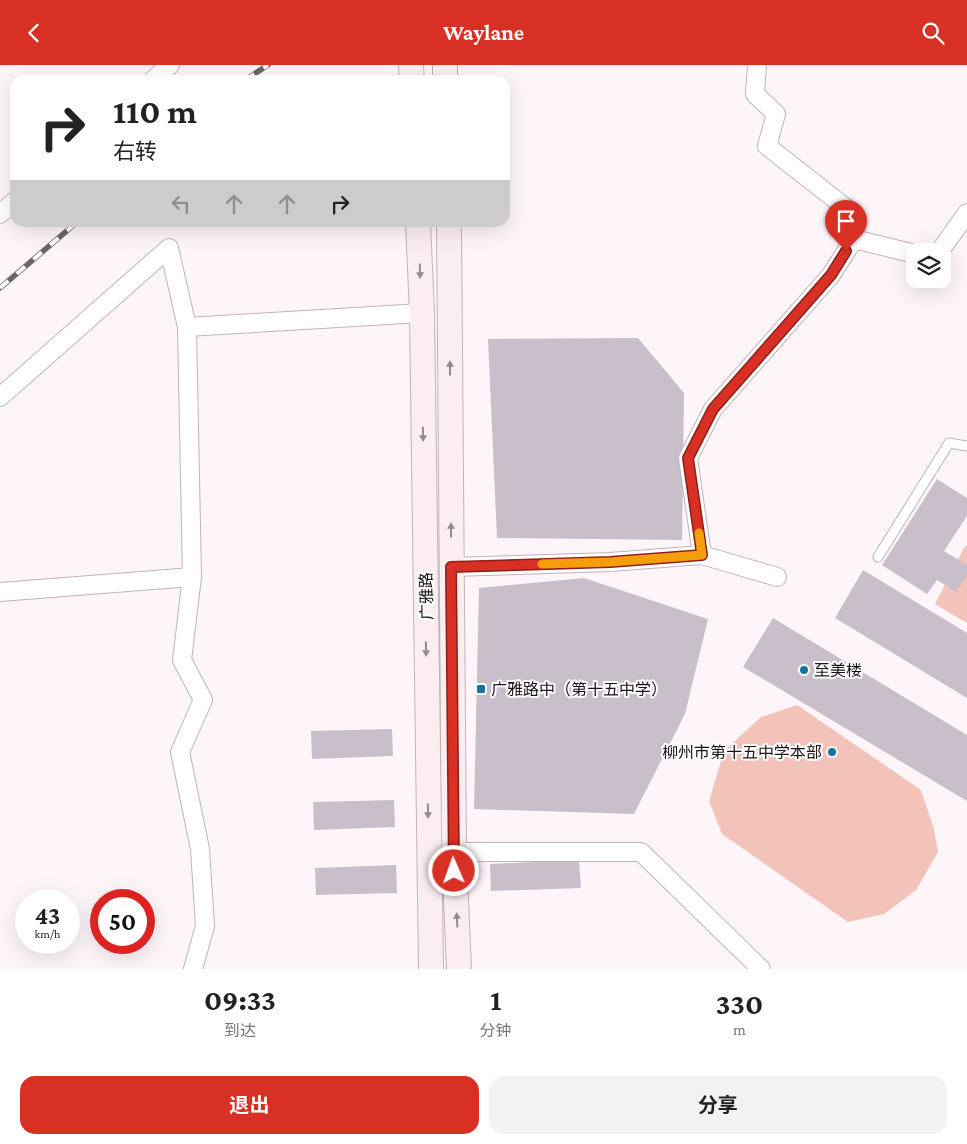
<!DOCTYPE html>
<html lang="zh">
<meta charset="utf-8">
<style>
:root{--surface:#fff;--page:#f2f2f2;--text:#222;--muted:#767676;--accent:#d93025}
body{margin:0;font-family:"Crimson Pro","Noto Sans SC",serif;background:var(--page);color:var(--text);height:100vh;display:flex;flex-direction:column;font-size:19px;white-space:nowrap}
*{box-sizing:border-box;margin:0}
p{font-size:16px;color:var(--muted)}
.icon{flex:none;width:28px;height:28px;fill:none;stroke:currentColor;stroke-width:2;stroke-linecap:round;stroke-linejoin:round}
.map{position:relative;height:904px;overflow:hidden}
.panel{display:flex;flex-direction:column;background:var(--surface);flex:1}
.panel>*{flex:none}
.top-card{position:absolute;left:10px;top:10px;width:500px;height:152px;border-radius:15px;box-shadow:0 5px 20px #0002;background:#fff;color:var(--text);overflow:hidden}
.controls{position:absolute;left:906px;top:178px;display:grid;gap:10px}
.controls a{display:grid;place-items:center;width:45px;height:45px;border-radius:10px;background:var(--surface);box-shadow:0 5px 20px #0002;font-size:25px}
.speed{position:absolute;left:15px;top:824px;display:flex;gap:10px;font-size:25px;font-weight:700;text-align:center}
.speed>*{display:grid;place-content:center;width:65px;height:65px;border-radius:50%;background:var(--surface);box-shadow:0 5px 20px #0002;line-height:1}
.speed small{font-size:12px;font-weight:400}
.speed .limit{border:8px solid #d22;background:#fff;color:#111}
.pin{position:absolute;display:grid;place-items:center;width:42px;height:42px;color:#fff;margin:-51px -21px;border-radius:50% 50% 50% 0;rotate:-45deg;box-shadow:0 0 5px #0007}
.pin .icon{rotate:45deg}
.me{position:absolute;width:55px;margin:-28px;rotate:358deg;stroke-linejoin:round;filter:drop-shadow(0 0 4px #0008)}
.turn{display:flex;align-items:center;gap:18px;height:105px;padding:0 20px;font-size:22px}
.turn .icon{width:65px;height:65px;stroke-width:2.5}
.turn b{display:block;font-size:35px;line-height:42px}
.lanes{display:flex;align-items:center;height:48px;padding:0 20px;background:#0003;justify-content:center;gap:25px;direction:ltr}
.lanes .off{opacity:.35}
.eta{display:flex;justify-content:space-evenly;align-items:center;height:85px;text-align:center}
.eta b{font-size:30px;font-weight:700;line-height:35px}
.button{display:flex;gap:10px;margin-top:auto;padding:10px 20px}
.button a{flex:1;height:58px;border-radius:15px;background:var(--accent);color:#fff;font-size:20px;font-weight:700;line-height:58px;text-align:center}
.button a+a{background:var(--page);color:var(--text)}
header{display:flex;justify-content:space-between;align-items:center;height:65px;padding:0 20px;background:var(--accent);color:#fff;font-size:22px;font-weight:700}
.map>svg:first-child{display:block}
.green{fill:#f3c2b9}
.building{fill:#c9bfca}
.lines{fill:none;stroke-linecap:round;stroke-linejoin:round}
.lane-casing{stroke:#c1b3ba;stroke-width:11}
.street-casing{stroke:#c1b3ba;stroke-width:20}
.secondary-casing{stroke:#c1b3ba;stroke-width:26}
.lane{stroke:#fff;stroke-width:9}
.street{stroke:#fff;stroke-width:18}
.secondary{stroke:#fceef0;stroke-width:24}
.rail-casing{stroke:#6a6467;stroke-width:5.5}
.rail{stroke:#fff;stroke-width:4;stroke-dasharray:11;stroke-linecap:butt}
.oneway{fill:#958b8e}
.route-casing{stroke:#8d1f18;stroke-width:12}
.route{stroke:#d93025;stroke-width:9}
.slow{stroke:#f59e0b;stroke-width:9}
.poi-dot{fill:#1674a1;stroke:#fff;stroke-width:2}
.labels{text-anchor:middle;stroke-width:4;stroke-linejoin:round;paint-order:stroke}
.street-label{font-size:16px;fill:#181316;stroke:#fff}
.poi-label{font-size:16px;fill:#181316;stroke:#fff;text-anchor:start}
</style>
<header><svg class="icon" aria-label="back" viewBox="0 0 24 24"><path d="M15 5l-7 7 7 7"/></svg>Waylane<svg class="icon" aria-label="search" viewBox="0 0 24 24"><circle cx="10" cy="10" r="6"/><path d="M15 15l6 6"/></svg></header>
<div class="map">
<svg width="967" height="904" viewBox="0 0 967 904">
<rect width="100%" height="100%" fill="#fef5f9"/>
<path class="green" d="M965,481h2v77l-32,-19z
M797,640l124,85 13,39 4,23 -22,38 -32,24 -36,8 -126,-88 -13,-33 15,-50 37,-34z"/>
<path class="building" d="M638,273l46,55 -2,147 -185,-2 -9,-199z
M937,414l30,19v18l-23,35 23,14v10l-11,17 -19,-12 -10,14 -45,-29z
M863,505l104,63v65l-132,-80z
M584,513l124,41 -23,95 -51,100 -160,-5 5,-221z
M773,553l194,117v66l-224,-134z
M392,664l1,27 -81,3 -1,-28z
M394,735l1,27 -81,3 -1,-28z
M579,795l2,28 -90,3 -1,-27z
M396,800l1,28 -81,2 -1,-27z"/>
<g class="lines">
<g class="lane-casing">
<path id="lane" d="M878,492l71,-114 18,3"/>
</g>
<g class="street-casing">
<path id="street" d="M757,0l-2,29 21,20 -9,32 84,66 3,27
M153,15l17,-15
M0,149l15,-13
M940,186l27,-38
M187,262l5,250 -10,83 21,40 -23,52 20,97 5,77 -12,43
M0,332l169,-149 18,79 235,-14
M702,490l-14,-97 25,-49 118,-134 23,-36 61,15
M451,502l159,-5 92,-7 75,22
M0,527l192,-15
M454,787h187l120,117"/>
</g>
<g class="secondary-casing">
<path id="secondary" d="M411,0l1,15
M445,0v15
M418,158l4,90 9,656
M449,158l5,629 5,117"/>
</g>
<use href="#lane" class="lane"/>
<use href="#street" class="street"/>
<use href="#secondary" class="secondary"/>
<g class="rail-casing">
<path id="rail" d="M245,15l23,-15
M0,223l76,-65"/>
</g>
<use href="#rail" class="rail"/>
</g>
<defs><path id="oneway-solid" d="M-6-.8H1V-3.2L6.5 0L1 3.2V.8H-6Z" transform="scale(1.25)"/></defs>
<g class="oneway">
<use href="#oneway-solid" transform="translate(420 206) rotate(88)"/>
<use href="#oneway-solid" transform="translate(450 303) rotate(-90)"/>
<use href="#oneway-solid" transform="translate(423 369) rotate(89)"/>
<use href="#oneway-solid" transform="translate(451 465) rotate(-90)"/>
<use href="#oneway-solid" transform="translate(426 584) rotate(89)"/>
<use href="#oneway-solid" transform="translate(428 746) rotate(89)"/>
<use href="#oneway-solid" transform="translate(457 855) rotate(-93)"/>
</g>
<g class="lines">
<g class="route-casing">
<path id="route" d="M454,806l-3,-304 159,-5 92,-7 -14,-97 25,-49 118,-134 15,-24"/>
</g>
<use href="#route" class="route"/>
<path class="slow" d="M542,499l68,-2 92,-7 -3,-22"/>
</g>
<g class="poi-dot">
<circle cx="804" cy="605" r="5"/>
<rect x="476" y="619" width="10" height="10" rx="2.5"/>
<circle cx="832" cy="687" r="5"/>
</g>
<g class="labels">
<g class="street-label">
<text transform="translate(426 531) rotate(-91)" y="6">广雅路</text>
</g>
<g class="poi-label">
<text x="814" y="611">至美楼</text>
<text x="491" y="630">广雅路中（第十五中学）</text>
<text x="822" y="693" text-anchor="end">柳州市第十五中学本部</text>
</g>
</g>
</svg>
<div class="controls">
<a><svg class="icon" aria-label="layers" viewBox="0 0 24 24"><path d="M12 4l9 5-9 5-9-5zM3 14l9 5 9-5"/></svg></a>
</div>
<div class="speed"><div>43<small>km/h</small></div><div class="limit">50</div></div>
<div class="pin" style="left:846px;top:186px;background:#d93025"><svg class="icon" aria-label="arrive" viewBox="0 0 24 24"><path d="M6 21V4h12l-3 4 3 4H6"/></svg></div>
<svg class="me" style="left:454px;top:806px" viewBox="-20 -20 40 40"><circle r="17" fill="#d93025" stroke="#fff" stroke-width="3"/><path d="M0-11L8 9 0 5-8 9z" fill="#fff"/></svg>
<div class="top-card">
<div class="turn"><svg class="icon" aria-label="right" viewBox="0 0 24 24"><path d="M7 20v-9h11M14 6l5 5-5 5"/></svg><div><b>110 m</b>右转</div></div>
<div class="lanes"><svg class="icon off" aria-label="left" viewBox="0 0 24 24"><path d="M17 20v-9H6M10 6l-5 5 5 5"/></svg><svg class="icon off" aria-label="ahead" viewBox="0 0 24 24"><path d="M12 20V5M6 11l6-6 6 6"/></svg><svg class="icon off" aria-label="ahead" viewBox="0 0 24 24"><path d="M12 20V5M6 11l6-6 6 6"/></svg><svg class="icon" aria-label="right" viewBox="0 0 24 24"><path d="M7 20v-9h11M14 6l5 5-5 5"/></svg></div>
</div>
</div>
<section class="panel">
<div class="eta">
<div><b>09:33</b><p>到达</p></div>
<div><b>1</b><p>分钟</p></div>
<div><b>330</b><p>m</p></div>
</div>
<div class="button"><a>退出</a><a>分享</a></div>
</section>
